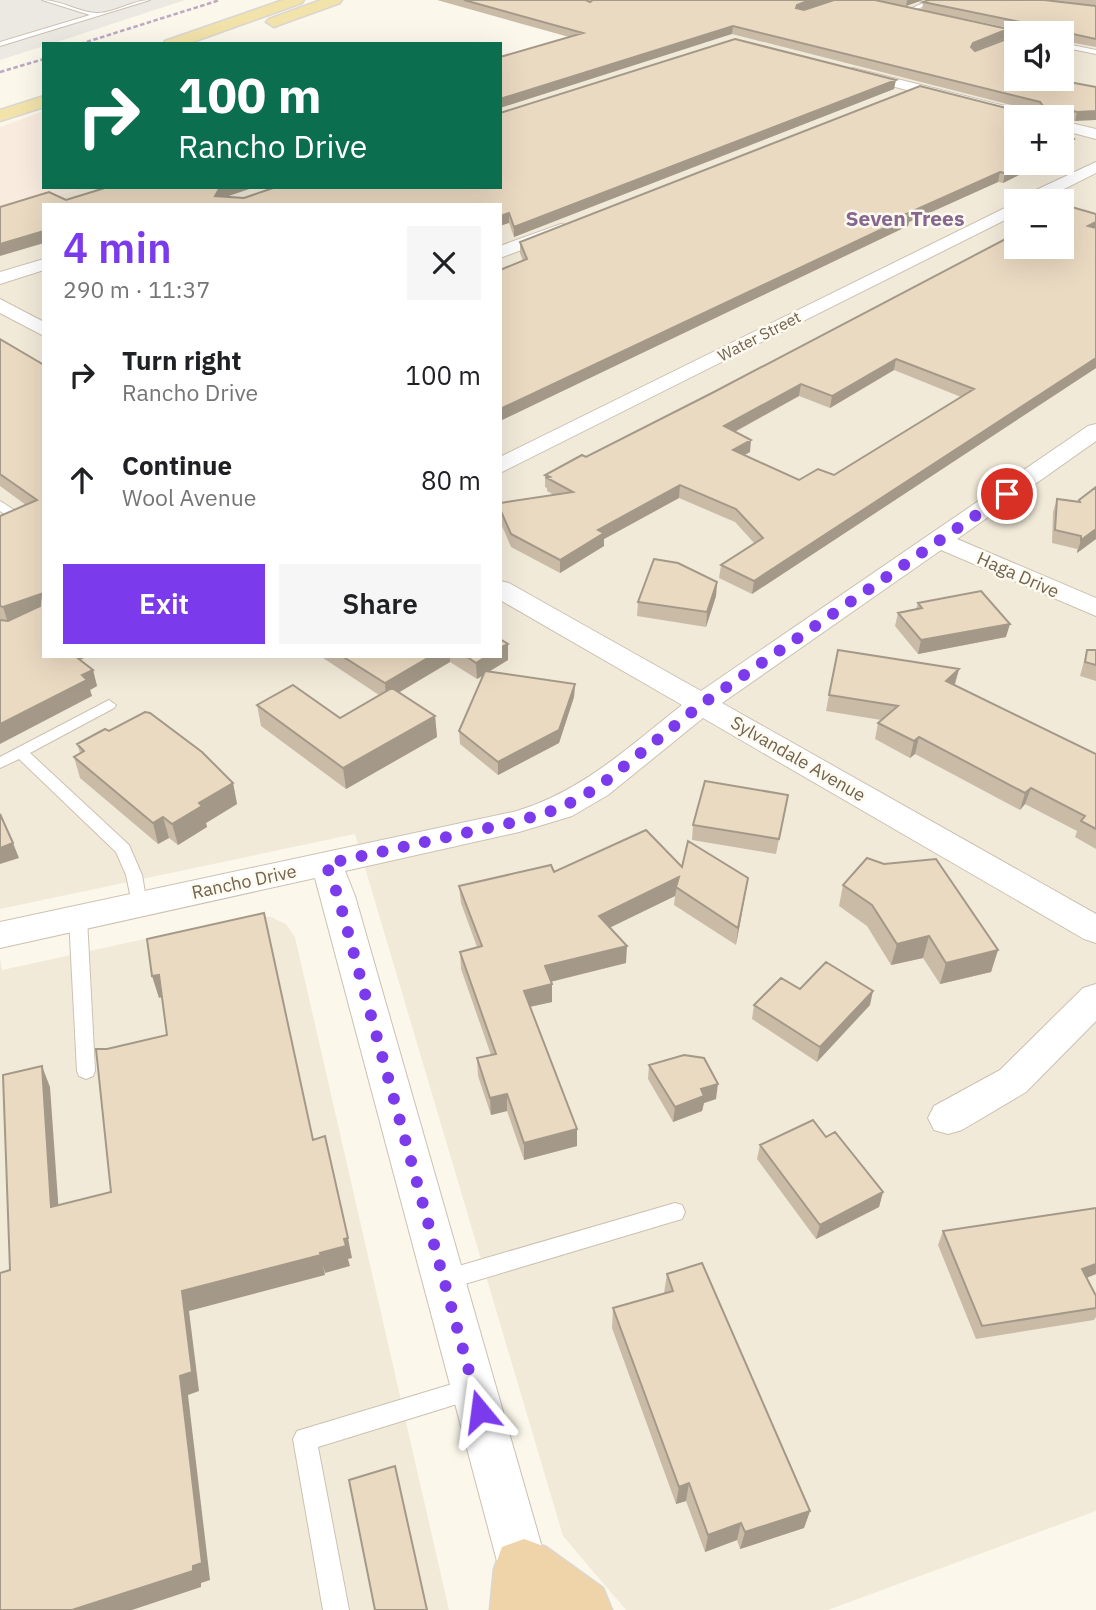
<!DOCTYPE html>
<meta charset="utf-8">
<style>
:root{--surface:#fff;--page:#f6f6f6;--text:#202124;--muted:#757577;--accent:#7c3aed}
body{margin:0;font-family:"IBM Plex Sans",sans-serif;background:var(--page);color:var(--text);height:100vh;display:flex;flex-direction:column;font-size:26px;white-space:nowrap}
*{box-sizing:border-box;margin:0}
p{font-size:23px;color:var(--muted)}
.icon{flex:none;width:38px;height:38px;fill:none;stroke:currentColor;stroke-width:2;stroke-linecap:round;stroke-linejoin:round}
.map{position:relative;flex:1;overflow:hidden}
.panel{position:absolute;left:42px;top:203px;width:460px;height:455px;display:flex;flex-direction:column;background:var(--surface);border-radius:0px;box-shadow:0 7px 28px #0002}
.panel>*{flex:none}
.guide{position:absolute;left:42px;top:42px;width:460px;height:147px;border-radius:0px;box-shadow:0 7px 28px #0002;background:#0b6e4f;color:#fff;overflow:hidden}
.controls{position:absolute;left:1004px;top:21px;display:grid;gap:14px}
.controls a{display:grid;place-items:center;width:70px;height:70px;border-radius:0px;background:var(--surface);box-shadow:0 7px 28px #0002;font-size:35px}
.pin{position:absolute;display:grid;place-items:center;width:60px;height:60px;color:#fff;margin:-30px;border:4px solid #fff;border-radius:50%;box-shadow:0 2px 7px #0007}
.me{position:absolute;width:77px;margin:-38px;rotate:344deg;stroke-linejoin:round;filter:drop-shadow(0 0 5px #0008)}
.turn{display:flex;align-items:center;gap:24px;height:147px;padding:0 21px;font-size:32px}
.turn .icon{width:91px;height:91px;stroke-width:2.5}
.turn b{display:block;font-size:49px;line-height:60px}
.round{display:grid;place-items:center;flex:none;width:74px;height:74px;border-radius:0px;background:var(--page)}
.head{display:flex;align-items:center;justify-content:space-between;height:119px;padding:0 21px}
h1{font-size:42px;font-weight:600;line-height:52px;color:var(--accent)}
.cta{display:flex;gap:14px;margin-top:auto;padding:14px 21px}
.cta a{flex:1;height:80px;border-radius:0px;background:var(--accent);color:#fff;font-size:28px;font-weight:600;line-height:80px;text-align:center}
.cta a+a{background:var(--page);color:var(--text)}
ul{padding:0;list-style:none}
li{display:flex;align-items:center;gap:21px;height:105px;padding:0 21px}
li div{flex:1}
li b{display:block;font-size:26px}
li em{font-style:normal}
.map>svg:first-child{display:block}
.residential{fill:#f2ead9;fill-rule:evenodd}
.commercial{fill:#faebdf}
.industrial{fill:#ece9e2}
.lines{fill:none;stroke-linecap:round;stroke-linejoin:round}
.service-casing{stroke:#ccc1b1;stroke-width:2}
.minor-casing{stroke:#ccc1b1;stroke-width:2}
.primary-casing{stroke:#dbd6d2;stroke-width:3}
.trunk-casing{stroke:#dbd6d2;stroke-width:3}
.service{fill:#fff;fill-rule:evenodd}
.minor{fill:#fff;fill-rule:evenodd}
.primary{fill:#f2e3aa;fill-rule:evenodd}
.trunk{fill:#f0d4a9;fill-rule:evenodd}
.rail{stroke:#bca9c4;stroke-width:2.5;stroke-dasharray:4.5 2.5;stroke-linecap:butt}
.wall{fill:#cabba7;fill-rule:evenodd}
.shaded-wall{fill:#a49988}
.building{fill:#ebdac2;stroke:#a49988;stroke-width:2;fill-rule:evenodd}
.route{stroke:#7c3aed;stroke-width:12;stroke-dasharray:0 21.6}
.labels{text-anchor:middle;stroke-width:5;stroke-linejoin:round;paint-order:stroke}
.far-street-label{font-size:16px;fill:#736250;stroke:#fdfaf0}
.street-label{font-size:18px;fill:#736250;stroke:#fdfaf0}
.far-district-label{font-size:21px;font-weight:bold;fill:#88678e;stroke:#fdfaf0}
</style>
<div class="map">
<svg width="1096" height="1610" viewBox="0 0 1096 1610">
<rect width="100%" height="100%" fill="#fbf7ea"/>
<path class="residential" d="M715,0h381v1511l-268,99h-202l-63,-74 -208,-702 -355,75v-696l86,-26h414l1,-122zM1017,33h45v46h-45zM1017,117h45v46h-45zM1017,201h45v46h-45zM44,205h456v451h-456z
M250,916l21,1 15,7 9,13 154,673h-449v-652l2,12z"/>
<path class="commercial" d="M44,111v76h42l-86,26v-86z"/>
<path class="industrial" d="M0,0h185l-134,44h-7v2l-44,14z"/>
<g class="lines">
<g class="service-casing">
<path id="service" d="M42,0c19,0 36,12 54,13 17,1 36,-13 54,-13l-150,46v-4l90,-27z
M931,0h9l-33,13 -5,-1z
M988,27l29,6h1l-1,4 -31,-7z
M1062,43l34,7v4l-34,-7z
M0,501l22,14v6h-8l-14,-10z
M109,700l7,5 -2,3 -84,45 99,92 13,30 5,29 -2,4h-12l-7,-33 -10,-23 -97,-93 -19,9v-11z
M78,912l6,2 3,4 8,153 -2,5 -7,3 -7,-3 -2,-5 -8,-153 3,-4z
M675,1203l7,2 3,7 -3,7 -7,2 -230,69 -8,-3 -3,-7 3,-7 8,-3z
M472,1378l8,3 3,8 -3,8 -162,50 31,163h-26l-30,-171 4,-8z"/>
</g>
<g class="minor-casing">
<path id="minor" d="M853,68l184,46 2,3 -22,1 -169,-43 -2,-3z
M1062,121l34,8v10l-34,-9z
M1096,162v11l-56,28h-21l2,-4z
M1017,202v12l-517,259v-16z
M561,224l6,1 3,4 -3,4 -67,25v-12z
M44,259v11l-44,14v-12z
M0,299l44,23v14l-44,-23z
M1096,424v17l-139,98 139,59v18l-155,-66 -219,153 374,211v29l-12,-4 -381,-221 -95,77 -36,21 -53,16 -174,39 10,25 205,714h-50l-195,-732 -315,70v-26l517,-111c67,-21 110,-63 165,-106l-182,-105v-19l9,2 192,108 387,-265z
M1096,984v37l-70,71 -64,38 -14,4 -14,-4 -6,-12 6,-12 66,-36 83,-82z"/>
</g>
<g class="primary-casing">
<path id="primary" d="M283,0h21l-2,3 -115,41h-24l2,-3z
M321,0h21l-2,3 -61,22 -5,2 -8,-5 3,-3z
M44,96v11l-44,14v-11z"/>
</g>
<g class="trunk-casing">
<path id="trunk" d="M524,1539l22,8 57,41 9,22h-122l4,-41 8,-22z"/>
</g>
<use href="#service" class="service"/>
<use href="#minor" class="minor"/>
<use href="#primary" class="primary"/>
<use href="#trunk" class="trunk"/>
<path class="rail" d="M80,44l140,-44
M0,72l44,-13"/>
</g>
<path class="wall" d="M437,0h395l-29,10h1l30,-10h89l-17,6 -7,-1 109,24 -2,9 -32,12 1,1 42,-16v11l-3,-1 -4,26 86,16 -21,34 -12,-3 -46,-1v46h26l-40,20 -5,-1 -89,40 -1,4 -385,35 -3,-8v-11l498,-131h17l-303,-77 -163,3z
M929,0h167v47l-76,-14 -1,-3 -97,-20 1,-8z
M894,89l-380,148 -5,-14 -465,-18 22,-5 42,-13h147l-28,9 17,2z
M1096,214v154l-344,226 -33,-16 2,-13 34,-21 -20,-22 -56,-24 -75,41v7l-44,27 -49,-26 -11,-26v-18l54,-8 -7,-4v-3l-2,-1v-12l41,-18zM894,370l67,27 -127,78 -35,5 -55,-25 6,-3 -15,-20 64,-36 31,12z
M0,339l80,321 13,10 4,16 -7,4 2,6 -92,-76v-104l26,-11 -26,-19z
M1057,499l22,3v-2l17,39 -19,14v-4l-25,-6 1,-31z
M717,582l-1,14 -10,31 -69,-11 1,-14z
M918,603l88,34 -88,17 -23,-28 3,-13 18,-4z
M1087,650h9v31l-16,-5z
M320,656h180l8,4 -20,12 87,12 -1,13 -15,46 -61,32 -38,-31 -1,-13 25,-56 -7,4 -27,-17 -52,31 37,23 2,21 -91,52 -85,-63 -4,-21 83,13 39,-23z
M959,669l-4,16 141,69v95l-21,-12 2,-6 -52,-27 -5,6 -105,-56 -5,4 -35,-19 3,-16 3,-3 -55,-9 3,-16z
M109,731l124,52 4,21 -31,19 1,4 -29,18 -9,-7 -11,6 -78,-66 -6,-21 6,-4 -3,-9z
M785,810l-9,44 -84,-14 1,-15z
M682,867l66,11 -12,67 -62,-40 1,-9 -65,31 16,36 -75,19 1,20 -22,5 47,122v17l-53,14 -17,-49 -16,4 -13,-39 -1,-18 14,-3 -30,-86 -1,-17 17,-5 -16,-44 -2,-17z
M843,885l155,65 -7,22 -51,12 -17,-26 -32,7 -24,-39 -28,-20z
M800,989l70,16 -53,57 -65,-43 2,-14z
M649,1065l67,34 -12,4 -2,8 -29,11 -25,-43z
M826,1137l57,55 -4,15 -63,32 -59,-80 3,-14z
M1096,1208v66l-9,4 9,18v21l-2,3 -118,19 -38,-94 5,-14z
M667,1274l143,237 -6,17 -64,21 -3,-9 -32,12 -19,-51 -10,3 -64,-176 1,-20 51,-15z"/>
<path class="shaded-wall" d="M810,0h22l-36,13v-5l1,-3z
M907,0h16l-17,6z
M733,26l-1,8 -232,74v-9z
M1008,29l-2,9 -35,14 2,-9z
M896,80l-2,9 -380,148v-10z
M1065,109l-3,10v-2h-28l1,-2z
M1096,111v9l-21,1 2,-9z
M1074,139l-2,9 -10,5v-8z
M1026,163h17l-40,20 2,-10z
M1000,172l-2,10 -89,40 -1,4 -408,195v-12l406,-195z
M223,187h32l-35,12 -5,-3 4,-7z
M509,213v10l-9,3v-10z
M1096,222v9l-8,-5z
M44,231v12l-44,13v-12z
M1096,358v10l-344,226 2,-13z
M896,359l-2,11 -64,38 2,-12z
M801,384l-2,12 -76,42 1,-12z
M751,440l-1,12 -18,10 1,-12z
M680,485l-1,13 -75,41v7l-44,27v-13l38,-30z
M1096,529v10l-19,14 4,-13z
M717,582l-1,14 -10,31 1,-15z
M41,594l3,16 -36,13 -5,-16z
M1010,624l-4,13 -88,17 3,-14z
M508,644v16l-31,19 -1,-16 11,-7h13v-8z
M68,656h20l-18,9z
M431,656h19v6l-64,38 -1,-17z
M959,669l-5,17 -8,-5z
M93,670l4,16 -7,4 2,6 -92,48v-20z
M575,684l-1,13 -15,46 -61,32v-13z
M435,716l2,21 -91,52 -3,-21z
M919,737l-4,17 -5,4 4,-17z
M233,783l4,21 -31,19 1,4 -29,18 -6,-21 27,-21z
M1031,788l-6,16 -5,6 5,-17z
M163,817l6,21 -11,6 -5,-21z
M13,843l6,15 -19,6v-16z
M679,877l-4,19 -76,37v-17z
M748,878l-3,18 -9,49 2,-17z
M929,936l-6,22 -32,7 6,-21z
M627,946l-1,17 -81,20v-17z
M998,950l-7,22 -51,12 6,-21z
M159,975l6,21 -6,2 -7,-22z
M552,984v18l-28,6v-17z
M873,991l-3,14 -53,57 3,-15z
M42,1066l8,21 10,141 -9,-21z
M718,1084l-2,15 -12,4 -2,8 -29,11 2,-15 26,-18z
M507,1094v17l-16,4 -1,-17z
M577,1129v17l-53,14v-17z
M883,1192l-4,15 -63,32 4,-14z
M348,1238l4,20 -4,1 2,7 -25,7 -5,-20 24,-14z
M321,1255l4,20 -136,36 10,80 -11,4 22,185 -9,3v4l-69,23h-60l108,-234 2,-85z
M1096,1264v10l-21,8 7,-13z
M689,1483l-3,18 -10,3 3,-17z
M810,1511l-6,17 -64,21 5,-17z
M741,1523l-4,17 -32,12 3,-17z"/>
<path class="building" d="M464,0h122l4,2 3,-2h217l-13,5 -1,3 8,2 30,-10h41l133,29 -35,14 -2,4 4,4 42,-16v2h-2l-5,34 7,1v7h36l43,8v24l-19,1 -12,-3 -3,4 -27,2 3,2h-21v46h9l-21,10 -5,-1 -94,42 4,2 -410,193v-139l27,-11 -7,-17 400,-156 98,25h23l2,-5 -3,-4 -307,-76 -233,73v-42l83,-24z
M929,0h115l52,6v33l-32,-7 -2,2 -42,-1 2,-8 -2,-3 -97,-20z
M735,39l161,41 -382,147 -5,-14 -9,3v-11h-456v26l-44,13v-37l49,-15 17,8 42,-13h115l-4,2 -4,7 29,2 32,-11h224v-74z
M1062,131l12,8 -12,6z
M1068,206l28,8v8l-8,4 8,2v130l-342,223 -33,-16 42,-27 -27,-29 -56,-24 -82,45 6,3 -44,27 -49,-26 -11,-25v-6l73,-11 -26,-14 3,-1 -5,-2 37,-20 4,2 126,-64 305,-160v14h45v-38zM896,359l78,30 -140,86 -16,-6 -19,11 -66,-30 18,-10 -27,-14 77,-42 31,12z
M0,339l44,26v291h31l18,14 -11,5 5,5 -87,44v-104l8,1 32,-15 1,-12 -38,13 -3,-1v-90l37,-16 -37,-26z
M1096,487v42l-15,11v-4l-26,-6 2,-31 23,3 -1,-2z
M654,559l24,4 39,19 -10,30 -69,-10z
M981,591l29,33 -89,16 -23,-27 24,-5 -4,-5z
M500,639l8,5 -8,4z
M838,650l121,19 -13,12 150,73v75l-15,-8 4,-5 -54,-28 -6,5 -106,-56 -5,4 -36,-18 20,-17 -69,-11z
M1087,650h9v15l-11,-3z
M342,656h89l-46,27z
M466,656h21l-11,7z
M485,671l90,13 -16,46 -61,32 -39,-31z
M293,685l47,33 52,-30 43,28 -92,52 -86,-63z
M145,712l5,1 52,39 31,31 -34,20 3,3 -30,18 -9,-7 -10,6 -79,-66 10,-6 -7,-7 28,-15 4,2z
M705,781l83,14 -9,44 -86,-14z
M0,814l13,29 -13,5z
M646,830l36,37 6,-26 60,37 -10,50 -62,-41 3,-10 -80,39 28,30 -82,20 7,18 -28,7 53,138 -53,14 -17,-49 -17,4 -13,-40 19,-4 -36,-102 22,-6 -23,-60 92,-21 3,7z
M867,858l17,6 52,-5 62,91 -52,13 -17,-27 -32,8 -25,-39 -29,-20z
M264,913l49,227 12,-4 23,102 -4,1 2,7 -26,7 1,2 -139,36 10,81 -12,4 22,187 -9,3v5l-121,39h-72v-337l10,-3 -7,-195 39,-9 9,141 60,-15 -15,-143h11l60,-14 -8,-60 -7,1 -5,-37z
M826,962l47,29 -53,56 -66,-42 27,-27 19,11z
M684,1055l20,3 14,26 -17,5 3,7 -29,11 -26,-42z
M813,1120l13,17 9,-5 48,60 -63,33 -60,-80z
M1096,1208v56l-14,5 14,27v12l-114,18 -39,-95z
M702,1263l108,248 -65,21 -4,-9 -33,12 -19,-52 -10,4 -66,-179 60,-17 -6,-17z
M395,1466l32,144h-52l-26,-130z"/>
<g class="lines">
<path class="route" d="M480,1411l-142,-515 -12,-32 193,-43 42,-13 36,-20 105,-84 305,-210"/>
</g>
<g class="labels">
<g class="far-street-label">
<text transform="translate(759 336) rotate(-27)" y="6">Water Street</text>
</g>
<g class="street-label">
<text transform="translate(1018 575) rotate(24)" y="6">Haga Drive</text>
<text transform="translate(798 759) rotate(30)" y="6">Sylvandale Avenue</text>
<text transform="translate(244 882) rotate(-12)" y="6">Rancho Drive</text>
</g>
<g class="far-district-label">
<text x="905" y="226">Seven Trees</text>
</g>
</g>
</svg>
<div class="controls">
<a><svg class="icon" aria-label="sound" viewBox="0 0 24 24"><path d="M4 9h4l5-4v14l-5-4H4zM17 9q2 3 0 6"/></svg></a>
<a>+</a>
<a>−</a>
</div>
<div class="pin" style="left:1007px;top:494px;background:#d93025"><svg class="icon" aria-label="arrive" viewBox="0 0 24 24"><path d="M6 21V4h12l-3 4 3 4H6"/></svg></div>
<svg class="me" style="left:480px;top:1411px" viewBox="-20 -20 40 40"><path d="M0-17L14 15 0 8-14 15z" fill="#7c3aed" stroke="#fff" stroke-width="4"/></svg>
<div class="guide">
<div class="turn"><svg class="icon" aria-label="right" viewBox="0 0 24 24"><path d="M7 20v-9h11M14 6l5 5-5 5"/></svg><div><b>100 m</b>Rancho Drive</div></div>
</div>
<section class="panel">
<div class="head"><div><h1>4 min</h1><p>290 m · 11:37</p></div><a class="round"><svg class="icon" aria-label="close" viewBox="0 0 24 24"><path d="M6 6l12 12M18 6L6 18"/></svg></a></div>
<ul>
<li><svg class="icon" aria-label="right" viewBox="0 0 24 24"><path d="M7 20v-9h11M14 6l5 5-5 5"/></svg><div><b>Turn right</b><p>Rancho Drive</p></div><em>100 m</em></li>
<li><svg class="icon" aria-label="ahead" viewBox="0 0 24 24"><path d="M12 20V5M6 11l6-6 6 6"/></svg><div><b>Continue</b><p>Wool Avenue</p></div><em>80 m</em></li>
</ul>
<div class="cta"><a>Exit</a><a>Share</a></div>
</section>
</div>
